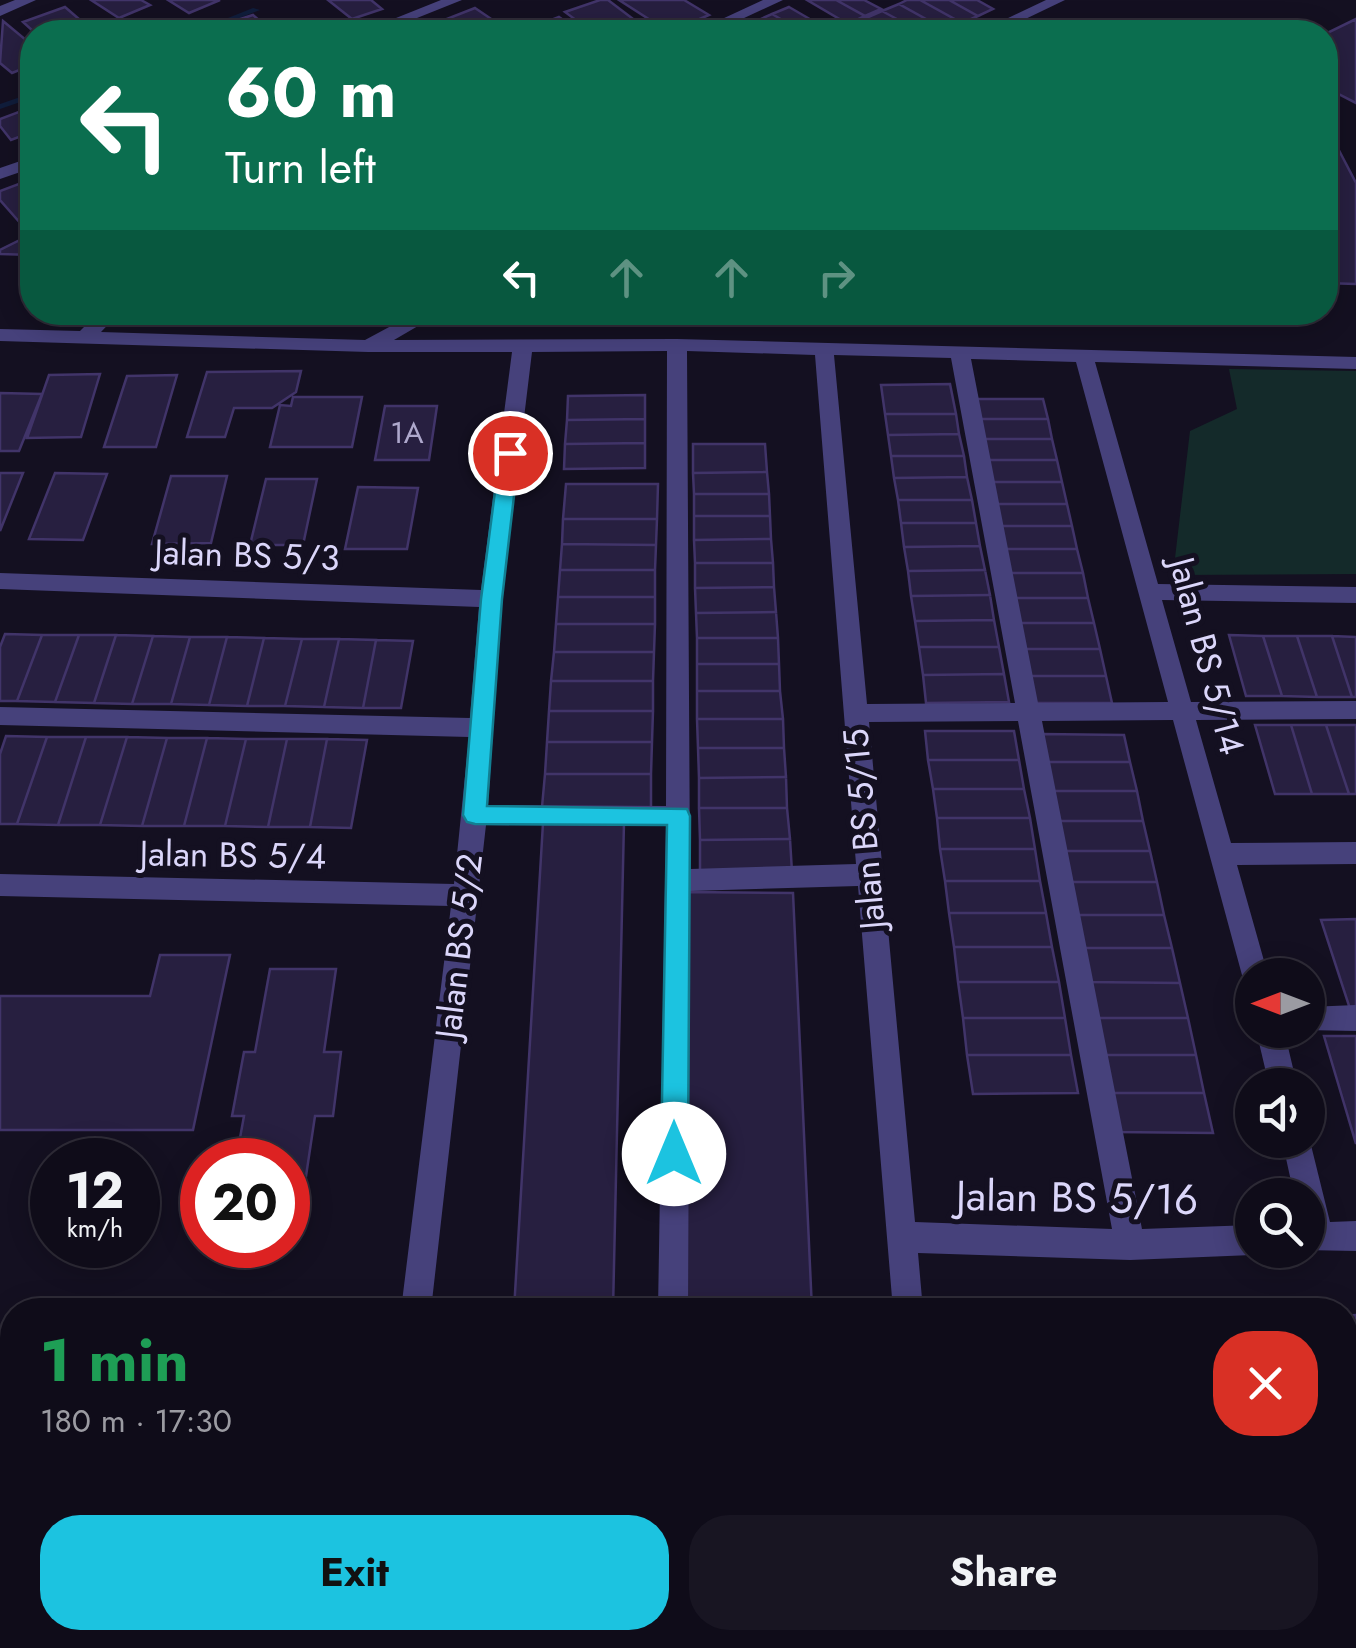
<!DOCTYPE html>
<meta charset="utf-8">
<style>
:root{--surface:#0f0c19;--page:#181522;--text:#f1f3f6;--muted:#9b9ba2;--line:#2f2c38;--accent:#1cc3e0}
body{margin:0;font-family:Jost,sans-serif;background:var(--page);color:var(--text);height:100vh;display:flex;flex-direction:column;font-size:38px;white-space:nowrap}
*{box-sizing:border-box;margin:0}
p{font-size:32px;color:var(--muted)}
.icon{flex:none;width:55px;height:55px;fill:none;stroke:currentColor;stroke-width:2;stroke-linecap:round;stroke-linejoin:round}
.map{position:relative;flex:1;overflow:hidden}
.panel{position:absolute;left:0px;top:1298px;width:1358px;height:352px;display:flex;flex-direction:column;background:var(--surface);border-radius:40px 40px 0 0;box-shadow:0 5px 25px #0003,0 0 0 2px var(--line)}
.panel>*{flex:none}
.top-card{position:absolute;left:20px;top:20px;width:1318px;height:305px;border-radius:40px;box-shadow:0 5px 25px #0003,0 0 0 2px var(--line);background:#0b6e4f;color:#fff;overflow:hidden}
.needle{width:65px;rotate:270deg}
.fabs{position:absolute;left:1235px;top:958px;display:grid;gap:20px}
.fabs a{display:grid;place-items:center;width:90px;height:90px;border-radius:50%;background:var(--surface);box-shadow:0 5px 25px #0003,0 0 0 2px var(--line);font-size:50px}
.speed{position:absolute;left:30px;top:1138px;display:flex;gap:20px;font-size:50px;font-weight:700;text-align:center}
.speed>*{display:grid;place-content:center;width:130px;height:130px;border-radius:50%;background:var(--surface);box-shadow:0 5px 25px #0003,0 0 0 2px var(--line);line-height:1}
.speed small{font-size:25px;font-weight:400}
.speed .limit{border:15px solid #d22;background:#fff;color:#111}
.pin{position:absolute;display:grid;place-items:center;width:85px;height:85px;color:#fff;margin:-42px;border:5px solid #fff;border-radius:50%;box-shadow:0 2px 10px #0007}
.me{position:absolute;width:110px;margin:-55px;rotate:0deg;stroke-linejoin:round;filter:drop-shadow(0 0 8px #0008)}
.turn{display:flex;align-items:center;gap:35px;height:210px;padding:0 40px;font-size:45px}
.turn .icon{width:130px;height:130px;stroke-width:2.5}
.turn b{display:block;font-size:70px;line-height:85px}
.lanes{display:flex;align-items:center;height:95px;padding:0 40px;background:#0003;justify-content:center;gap:50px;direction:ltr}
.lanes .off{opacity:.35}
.round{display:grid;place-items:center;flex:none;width:105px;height:105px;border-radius:40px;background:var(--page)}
.headline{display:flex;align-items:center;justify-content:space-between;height:170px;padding:0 40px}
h1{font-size:60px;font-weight:700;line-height:75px;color:#1e9e55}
.primary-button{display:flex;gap:20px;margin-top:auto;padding:20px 40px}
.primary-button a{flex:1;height:115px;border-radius:40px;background:var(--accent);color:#111;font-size:40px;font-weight:700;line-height:115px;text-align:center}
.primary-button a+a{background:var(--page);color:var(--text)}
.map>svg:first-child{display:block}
.green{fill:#142a2a}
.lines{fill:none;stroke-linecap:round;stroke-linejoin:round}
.stream{fill:#101d3b;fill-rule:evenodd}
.building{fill:#271f40;stroke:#413469;stroke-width:2.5}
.minor{fill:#46417b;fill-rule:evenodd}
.route{fill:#1cc3e0;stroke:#127f92;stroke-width:2.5}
.labels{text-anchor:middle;stroke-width:10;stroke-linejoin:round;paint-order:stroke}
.number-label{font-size:30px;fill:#aea8cc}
.street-label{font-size:35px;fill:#dbd6fa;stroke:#141021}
.near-street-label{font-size:42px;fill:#dbd6fa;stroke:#141021}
</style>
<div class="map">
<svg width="1356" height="1648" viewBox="0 0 1356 1648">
<rect width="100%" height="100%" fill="#141021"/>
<path class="green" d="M1229,369l127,2v203l-183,1 17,-144 47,-22z"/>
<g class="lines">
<path class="stream" d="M253,8l7,2 -57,22h-10z
M32,93v5l-32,11v-5z"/>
</g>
<path class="building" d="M91,0h50l9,5 -31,13z
M168,0h52l-31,13z
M328,0h43l11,9 -30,10z
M600,0h8l37,28 -13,4h-40l-27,-20z
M619,0h65l25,15 -40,17z
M807,0h29l29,16 -17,8z
M836,0h28l17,9 -16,7z
M907,0h13l42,23 -16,7 -47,-26z
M920,0h29l29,16 -16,7z
M949,0h28l16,9 -15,7z
M899,4l47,26 -25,2 -39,-21z
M65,7l29,25h-60l-11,-10z
M789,7l43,25h-29l-31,-18z
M475,8l34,23 -55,1 -15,-10z
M882,11l39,21h-29l-26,-14z
M772,14l31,18h-30l-19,-10z
M253,15l20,17h-60l-4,-3z
M559,17l22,15h-61z
M866,18l26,14h-42l-7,-4z
M1356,19v84l-31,-16v-53z
M3,21l29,24v20l-20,8 -12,-10z
M754,22l19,10 -36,-3z
M32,107v25l-21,8 -11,-14v-7z
M1325,135l7,2 24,46v101l-31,-1z
M32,179v42l-10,4 -22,-25v-9z
M32,234v21l-32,-1v-4z
M177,312h76l-4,10 -75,-2z
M257,312h79v4l-80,1z
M301,371l-5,21 -24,16h-38l-9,29h-38l20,-65z
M100,374l-19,63 -54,1 22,-63z
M177,375l-21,72h-52l23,-71z
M950,384l6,30h-71l-4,-29z
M0,393l42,1 -23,57h-19z
M645,395v24l-78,1 1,-24z
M293,397h69l-10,50h-82l10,-42 11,1z
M976,399h67l5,20h-68z
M385,406h52l-8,54h-54z
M885,414h71l3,20 -71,1z
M645,419v24l-80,1 2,-24z
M980,419h68l4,20h-68z
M959,434l5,22h-73l-3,-21z
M984,439h68l5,21h-69z
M645,443v25l-81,1 1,-25z
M693,444h72l2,28 -74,1z
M891,456h73l3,21 -73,1z
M988,460h69l5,22h-70z
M767,472l2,22h-75l-1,-21z
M0,473h23l-23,58z
M55,473l52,1 -24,66 -54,-1z
M171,476h56l-16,67 -59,1z
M967,477l5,23h-74l-4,-22z
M266,479h51l-14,66h-53z
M992,482h70l5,22h-71z
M566,484h92l-1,35h-94z
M358,487l60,1 -11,61h-62z
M694,494h75l1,22h-76z
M898,500h74l4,23h-75z
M996,504h71l5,22h-72z
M694,516h76l1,23 -77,1z
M563,519h94l-1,26 -94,-1z
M901,523h75l4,23 -76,1z
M1000,526h72l5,23h-73z
M771,539l2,24h-78l-1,-23z
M562,544l94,1 -1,25h-95z
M980,546l5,24 -77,1 -4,-24z
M1004,549h73l6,24h-74z
M695,563h78l1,24 -79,1z
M560,570h95v27h-97z
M985,570l5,25 -79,1 -3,-25z
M1009,573h74l5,25h-75z
M774,587l2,25 -80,1 -1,-25z
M990,595l4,25 -79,1 -4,-25z
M558,597h97v27h-99z
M1013,598h75l6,25h-76z
M776,612l2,26h-81l-1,-25z
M994,620l5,27h-80l-4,-26z
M1018,623h76l6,26h-77z
M556,624h99l-1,28h-100z
M5,634l37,1 -25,66h-17v-54z
M42,635h37l-24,67 -38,-1z
M79,635h37l-22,68 -39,-1z
M116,635l37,1 -21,68 -38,-1z
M1229,635l34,1 19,60h-36z
M153,636l37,1 -19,67h-39z
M1263,636h34l20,61 -35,-1z
M1297,636h35l20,61h-35z
M1332,636l24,1v60h-4z
M190,637h37l-18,68 -38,-1z
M227,637l37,1 -17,68 -38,-1z
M264,638l38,1 -17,67h-38z
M697,638h81l1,26h-82z
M302,639h37l-15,68 -39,-1z
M339,639l37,1 -13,68 -39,-1z
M376,640l37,1 -12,67h-38z
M919,647h80l5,27 -81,1z
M1023,649h77l6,27h-78z
M554,652h100l-1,29h-102z
M697,664h82l1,27h-83z
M1004,674l5,28 -83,1 -3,-28z
M1028,676h78l6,27h-79z
M551,681h102v30h-104z
M697,691h83l3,28h-86z
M549,711h104l-1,31h-105z
M697,719h86l1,29h-86z
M1255,725h36l21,69h-37z
M1291,725h35l23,69h-37z
M1326,725h30v69h-7z
M925,731h89l5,29h-91z
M1042,734l82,1 6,27h-83z
M6,736l41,1 -30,87h-17v-70z
M47,737h39l-28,88 -41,-1z
M86,737h41l-27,88h-42z
M127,737l40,1 -25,88 -42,-1z
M167,738h40l-23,88h-42z
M207,738l39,1 -21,87h-41z
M246,739h41l-19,88 -43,-1z
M287,739h40l-17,88h-42z
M327,739l40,1 -16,88 -41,-1z
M547,742h105l-1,32h-106z
M698,748h86l2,29 -87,1z
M928,760h91l5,29h-91z
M1047,762h83l7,29h-85z
M545,774h106v34l-109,-1z
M786,777l1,31h-88v-30z
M933,789h91l6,29h-93z
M1052,791h85l6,30h-85z
M699,808h88l3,31 -90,1z
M937,818h93l5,31h-95z
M1058,821h85l7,30h-87z
M624,822l-11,488h-99l29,-487z
M790,839l2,33h-92v-32z
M940,849h95l5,32h-95z
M1063,851h87l7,31h-88z
M945,881h95l6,32h-97z
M1069,882h88l7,33h-89z
M687,892l106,1 19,417h-127z
M949,913h97l6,34h-98z
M1075,915h89l8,33h-91z
M1356,919v93h-5l-30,-92z
M954,947h98l7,35h-101z
M1081,948h91l8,35 -93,-1z
M160,955h70l-37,175h-193v-134h150z
M270,969h66l-12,83h17l-8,64h-18l-16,107h-11v-63h-52l8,-44h-12l12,-64h11z
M958,982h101l6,36h-102z
M1087,982l93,1 8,35h-94z
M963,1018h102l6,37h-104z
M1094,1018h94l8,37h-95z
M1324,1036h32v108z
M967,1055h104l7,38 -105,1z
M1101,1055h95l8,38h-97z
M1107,1093h97l9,40 -99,-1z
M1356,1315v133h-11v-132z
M0,1400h12v132h-12z
M1345,1507h11v136l-331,4 -1,-9h321z
M683,1638h144v10h-144z"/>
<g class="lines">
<path class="minor" d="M15,0h21l-36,16v-10z
M441,0h21l-80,32h-21z
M763,0h20l-69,32h-20z
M1046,0h19l-67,32h-19z
M32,157v11l-32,11v-11z
M99,312h21l-19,20 264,8 52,-28h25l-48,28 283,-1 679,18v12l-261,-7 63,222 198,3v16l-194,-3 29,102 165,-1v18l-160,1 35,123 125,-1v22l-119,1 31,110h-16v11l-6,-2 -4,-9 -69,-255 -131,1 100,508 110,-4v25l11,1 -11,4 -122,5 -212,-7 5,57h-30l-35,-424 -168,5 -2,419h-30l8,-484 -180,-1 -55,485h-30l50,-404 -451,-10v-22l454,10 15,-147 -469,-12v-18l470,11 9,-111 -479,-18v-16l481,17 31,-238h-144l-368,-11v-12l80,2zM667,351l-1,455 -178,-1 14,-206 30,-247zM687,351l128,4 41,509 -166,5zM834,355l117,3 64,345 -148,1zM971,359l105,3 92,340 -130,1zM1018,721l94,508 -197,-7 -46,-500z
M1356,1005v26l-52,-1h4v-23z
M1256,1030h28l13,55h-28z
M1308,1133l22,89 26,-1v30l-53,-1h5v-55h-14l-12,-55h26z
M1345,1476h11v34h-11z
M364,1638h34v10h-36z
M652,1638h34l1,10h-36z
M922,1638h34l2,10h-36z"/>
</g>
<path class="route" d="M510,447l9,6 -17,146 -15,207 200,3 3,7 -2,338 -4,9 -10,4 -9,-4 -4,-9 6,-329 -192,-1 -8,-2 -4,-7 18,-216 19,-146z"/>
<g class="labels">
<g class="number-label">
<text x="407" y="443">1A</text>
</g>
<g class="street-label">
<text transform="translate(247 555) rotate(2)" y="12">Jalan BS 5/3</text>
<text transform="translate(1207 656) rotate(75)" y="12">Jalan BS 5/14</text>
<text transform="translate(864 829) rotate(-95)" y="12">Jalan BS 5/15</text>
<text transform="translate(233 855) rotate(1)" y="12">Jalan BS 5/4</text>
<text transform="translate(459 946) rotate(-83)" y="12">Jalan BS 5/2</text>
</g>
<g class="near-street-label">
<text transform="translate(1077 1197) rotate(1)" y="15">Jalan BS 5/16</text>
</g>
</g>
</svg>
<div class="fabs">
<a><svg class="needle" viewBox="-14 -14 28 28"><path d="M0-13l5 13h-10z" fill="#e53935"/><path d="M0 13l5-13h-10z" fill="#9b9ba2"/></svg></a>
<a><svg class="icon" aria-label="sound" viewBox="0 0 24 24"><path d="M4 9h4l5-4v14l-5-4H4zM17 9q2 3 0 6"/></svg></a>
<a><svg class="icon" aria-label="search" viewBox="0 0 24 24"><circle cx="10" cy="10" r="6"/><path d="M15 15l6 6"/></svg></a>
</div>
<div class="speed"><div>12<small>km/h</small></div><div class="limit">20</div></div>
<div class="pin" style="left:510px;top:453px;background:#d93025"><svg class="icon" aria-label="arrive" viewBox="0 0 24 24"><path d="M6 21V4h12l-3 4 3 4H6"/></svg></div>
<svg class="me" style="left:674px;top:1154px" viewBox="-20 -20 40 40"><circle r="19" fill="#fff"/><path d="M0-13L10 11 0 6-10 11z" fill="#1cc3e0"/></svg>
<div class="top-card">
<div class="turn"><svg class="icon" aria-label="left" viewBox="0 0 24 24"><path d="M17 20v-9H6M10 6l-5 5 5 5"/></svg><div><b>60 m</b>Turn left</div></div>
<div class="lanes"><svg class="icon" aria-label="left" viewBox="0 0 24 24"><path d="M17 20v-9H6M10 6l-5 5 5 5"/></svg><svg class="icon off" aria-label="ahead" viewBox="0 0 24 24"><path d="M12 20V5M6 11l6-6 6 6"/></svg><svg class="icon off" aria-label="ahead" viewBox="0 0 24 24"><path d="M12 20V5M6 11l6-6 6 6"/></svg><svg class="icon off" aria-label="right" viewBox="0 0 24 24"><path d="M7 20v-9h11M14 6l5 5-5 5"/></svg></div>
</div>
<section class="panel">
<div class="headline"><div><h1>1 min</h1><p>180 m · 17:30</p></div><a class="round" style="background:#d93025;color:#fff"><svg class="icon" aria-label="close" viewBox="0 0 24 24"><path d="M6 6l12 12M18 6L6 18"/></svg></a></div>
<div class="primary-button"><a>Exit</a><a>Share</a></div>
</section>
</div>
